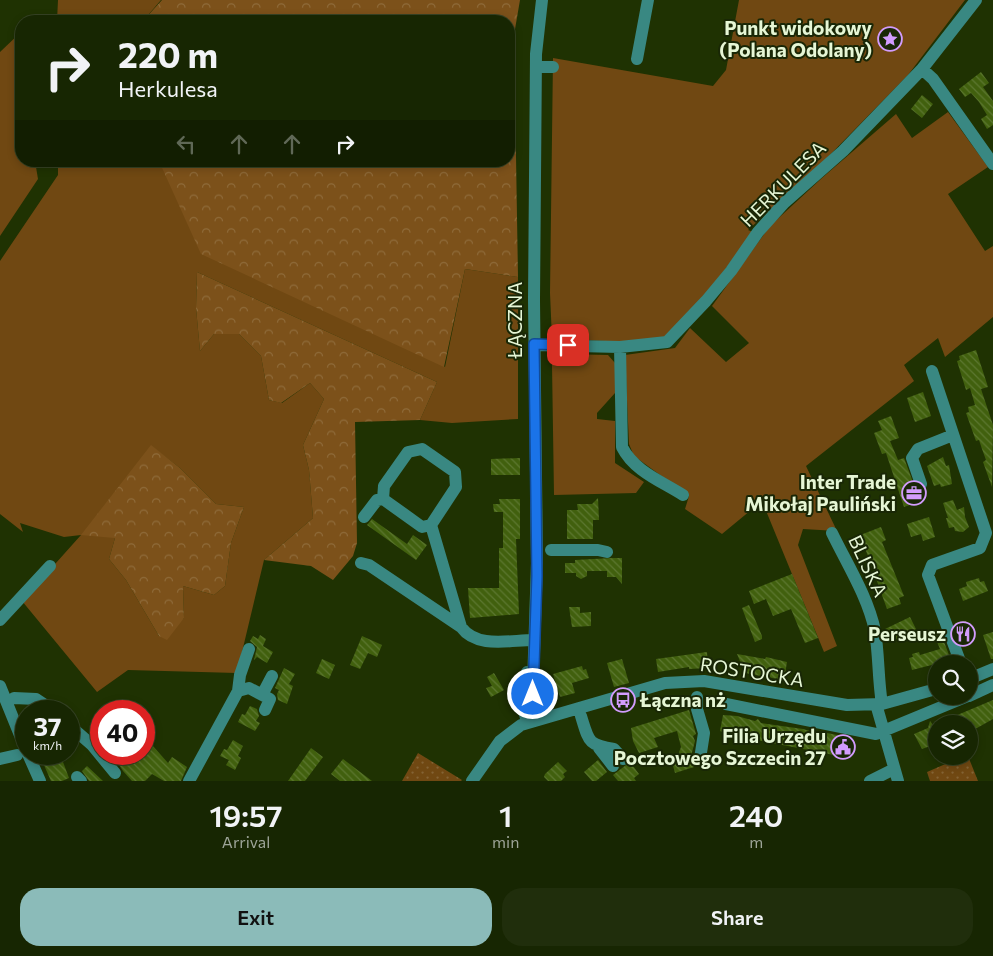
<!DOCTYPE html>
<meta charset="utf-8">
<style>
:root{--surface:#172602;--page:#202e0c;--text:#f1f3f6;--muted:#9ea599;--line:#364324;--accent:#8bbbb9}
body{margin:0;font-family:Commissioner,sans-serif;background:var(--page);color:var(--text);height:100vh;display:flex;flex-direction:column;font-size:19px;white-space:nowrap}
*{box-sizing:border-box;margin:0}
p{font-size:16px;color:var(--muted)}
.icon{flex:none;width:28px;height:28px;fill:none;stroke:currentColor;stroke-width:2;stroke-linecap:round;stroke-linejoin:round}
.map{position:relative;height:781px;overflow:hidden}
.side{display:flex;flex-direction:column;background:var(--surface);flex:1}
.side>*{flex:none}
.hud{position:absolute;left:15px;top:15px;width:500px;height:152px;border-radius:20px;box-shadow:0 2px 8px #0003,0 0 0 1px var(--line);background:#172602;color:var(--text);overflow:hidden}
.buttons{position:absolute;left:928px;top:655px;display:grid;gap:10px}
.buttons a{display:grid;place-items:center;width:50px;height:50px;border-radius:50%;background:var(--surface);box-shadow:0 2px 8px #0003,0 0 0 1px var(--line);font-size:25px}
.speed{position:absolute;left:15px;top:700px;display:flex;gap:10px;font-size:25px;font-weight:700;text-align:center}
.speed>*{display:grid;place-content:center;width:65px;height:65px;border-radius:50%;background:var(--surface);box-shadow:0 2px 8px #0003,0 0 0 1px var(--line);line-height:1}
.speed small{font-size:12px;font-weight:400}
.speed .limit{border:8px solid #d22;background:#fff;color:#111}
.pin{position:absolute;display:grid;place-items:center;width:42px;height:42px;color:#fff;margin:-21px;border-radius:10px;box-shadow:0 2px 8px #0006}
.me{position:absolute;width:55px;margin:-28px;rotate:0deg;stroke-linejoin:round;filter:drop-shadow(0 0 4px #0008)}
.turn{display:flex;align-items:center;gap:18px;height:105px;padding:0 20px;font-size:22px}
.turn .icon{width:65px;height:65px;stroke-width:2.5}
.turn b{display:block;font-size:35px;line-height:42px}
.lanes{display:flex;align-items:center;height:48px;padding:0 20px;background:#0003;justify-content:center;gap:25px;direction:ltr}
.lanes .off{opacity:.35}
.eta{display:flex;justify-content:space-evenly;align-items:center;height:85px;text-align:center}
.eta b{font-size:30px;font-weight:600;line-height:35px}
.action{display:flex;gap:10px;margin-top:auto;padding:10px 20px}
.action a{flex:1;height:58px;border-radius:20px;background:var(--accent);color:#111;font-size:20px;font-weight:600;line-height:58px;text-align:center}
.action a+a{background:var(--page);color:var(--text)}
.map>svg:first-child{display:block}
.grass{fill:#704812;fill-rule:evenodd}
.forest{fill:url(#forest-crowns)}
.park{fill:url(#park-dots)}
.building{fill:url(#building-back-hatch)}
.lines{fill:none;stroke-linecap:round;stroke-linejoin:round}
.minor{stroke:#398882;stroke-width:12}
.route-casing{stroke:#114b97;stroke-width:12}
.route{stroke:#1a73e8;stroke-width:9}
.labels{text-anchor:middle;stroke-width:4;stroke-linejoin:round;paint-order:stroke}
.poi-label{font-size:19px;font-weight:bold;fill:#e6f6d5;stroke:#192706;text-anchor:end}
.street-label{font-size:19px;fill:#e6f6d5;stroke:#192706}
</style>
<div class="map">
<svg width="993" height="781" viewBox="0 0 993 781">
<defs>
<pattern id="forest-crowns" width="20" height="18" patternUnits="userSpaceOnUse" patternTransform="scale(1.25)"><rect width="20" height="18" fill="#7c511a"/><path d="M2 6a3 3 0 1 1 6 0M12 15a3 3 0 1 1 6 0" fill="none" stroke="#8f6b3a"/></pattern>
<pattern id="park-dots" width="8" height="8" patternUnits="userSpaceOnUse" patternTransform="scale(1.25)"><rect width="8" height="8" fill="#704812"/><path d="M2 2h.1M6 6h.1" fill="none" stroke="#846334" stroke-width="1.8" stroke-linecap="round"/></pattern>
<pattern id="building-back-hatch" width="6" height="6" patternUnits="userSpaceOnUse" patternTransform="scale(1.25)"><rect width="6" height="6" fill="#41600e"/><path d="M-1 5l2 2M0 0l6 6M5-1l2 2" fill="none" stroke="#5c7730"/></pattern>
</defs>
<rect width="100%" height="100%" fill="#1f3202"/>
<path class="grass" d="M58,0h103l-18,21h-86z
M739,0h226l-57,75 -89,91 -71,64 5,2 -44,59 -44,47 -33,4 -80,-3 -2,-46 3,-235 160,28 13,-16z
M21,32v129h14l3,18 -38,57v-184z
M948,112l40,55 -40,27 37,57 8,-5v71l-48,40 -7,-19 -34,27 10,16 -108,85 31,65 -34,-2 -5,16 39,101 -13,6 -62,-151 -40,33 -37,-25 4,-13 -55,-40 -5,-12 -4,-89 50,-7 15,-20 36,34 23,-19 -37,-37 58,-80 52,-48 74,-64 16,24z
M58,161h103l284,206 20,-98 53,8v142l-66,4 -32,-3 17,-38 -240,-110 -1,36 4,43 14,-17h25l22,22 8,44 13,3 28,-20 14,16 -21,46 6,25 4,48 -49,42 -27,113 -109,-3 -31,22 -75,-91 59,-66 -17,2 -44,-14 3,9 -23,-18v-253l58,-86zM151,446l29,22 36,36 28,3 -13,36 -6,43 -11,9 -31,-9 1,32 -25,18 -33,-56 -17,-21 6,-21z
M562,354l46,1 7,8v30l-18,20v6l18,2v42l29,19 -8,11 -82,2 -2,-130z"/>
<path class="forest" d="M162,0h358l-6,35 4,242 -53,-8 -21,98 -243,-113 -42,-93h350v-140h-366z
M197,272l240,110 -17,38 -65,2 2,121 -4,13 -20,24 -22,-14 -47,-6 49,-42 -4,-48 -6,-25 21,-46 -14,-16 -29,20 -12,-3 -8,-44 -22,-22h-25l-14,17 -4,-43z
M151,445l29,23 36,36 28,3 -13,36 -6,43 -11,9 -31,-9 1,32 -17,22 -8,-4 -33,-56 -17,-21 6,-21 -34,-3z"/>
<path class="park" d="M418,753l44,27 -1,1h-59z
M964,756h4l10,25h-48l-3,-9z"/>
<path class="building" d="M981,72l8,11 -6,4 10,14v24l-6,4 -6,-10 6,-4 -8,-13 -8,-9 -6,4 -6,-8z
M922,95l11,9 -11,14 -11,-9z
M976,350l12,37 -7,2 12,36 -1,62 -9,-25 3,-2 -4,-11 -3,-9 -3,1 -10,-28 3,-1 -1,-5 7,-2 -5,-17 -4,2 -9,-29 3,-1 -1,-4z
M923,392l8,24 -16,6 -8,-24z
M891,416l8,22 -9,3 8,19 6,-2 13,35 1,9 -14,5 -18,-54 -4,1 -8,-21 8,-3 -4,-9z
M943,457l3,9 3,-1 3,19 -11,3 -1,-3 -6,2 -7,-20z
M520,458v17h-29v-16z
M598,498l1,22h-6v19h-26v-29h11l-1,-6h15z
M499,499h21v40h-4l3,75 -49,4 -2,-30h31v-40h4v-36h-9l-1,-8h7z
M953,500l4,10 7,-3 1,10 4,10 -6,5 -8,-1 -1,-4 -5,1 -3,-10h2l-5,-15z
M929,517l6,20 -12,4 -2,-7 -10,3 -4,-13z
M372,519l35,25 6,-9 14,10 -11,15 -49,-35z
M881,527l5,13 -4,2 22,54 -5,2 2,6 -14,5 -22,-61 -7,3 -8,-12z
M612,558h10v26l-6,-7h-9v-6h-20v5l-6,3 -5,-3v-3h-11v-10h10v-3z
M792,574l26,64 -13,5 -14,-34 -18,7 -7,-17 -12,5 -5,-13z
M979,578l1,4 4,-1 4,10 -25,10 -4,-12 8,-3 -1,-4z
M749,605l13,31v3l-7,3 -13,-34z
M569,607h11v6l11,-1v14l-19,1z
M910,617l6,12 -25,13 -6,-13z
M966,621l4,17 -9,2 -6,-17z
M939,629l12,31 -39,10 -3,-12 4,-1 -1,-3 7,-2 1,3 20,-6 -7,-17z
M993,632v27h-2l-8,-24z
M260,635l6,4 -3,7 10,6 -6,11 -10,-6 -3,3 3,-13 -7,-6 3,-5 5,3z
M362,636l20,9 -5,12 -9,-4 -8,16 -10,-4z
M707,652l1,16 -19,1v-2l-31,5 -2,-13z
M737,654l28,5 1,-2 21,5 -3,18 -39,-7z
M322,659l13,6 -6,14 -13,-6z
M622,659l7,24 -15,4 -7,-24z
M582,666l1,4 3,-1 3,9 -17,5 3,10 -15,4 -7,-23z
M284,668l11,6 -6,10 4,2 -6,18 -9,-4 -1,-6 2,-4 -4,-2z
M494,673l10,17 -13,7 -5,-9 6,-2 -5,-9z
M993,700v19l-16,9 -6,2 -2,-6h-33z
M250,706l7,3 2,7 -3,5 4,2 -5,8 -17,-9 4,-8 3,1z
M689,710l7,24 -3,2 2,5 -5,19 4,7 -19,6 -3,-11 9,-3 -2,-7 2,-5 -4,-16 -23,7 4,9 -19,6 -6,-12 -2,-13z
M723,715l14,1 18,5 3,-2 3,4 42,6 21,6 3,-2 20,4 7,9 -12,9h-8l-108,-21 -6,-3z
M930,721l3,4 3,-1v20l-14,5 -8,-15 14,-6z
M144,736l24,27 4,-6 15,10 -6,14h-17l-12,-7 -7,7h-13l-9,-10 -6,-9 8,-8h19z
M233,740l10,6 -5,10 3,2 -6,12 -9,-5 3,-5 -9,-4 4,-7 3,1z
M311,748l12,9 -18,24h-17z
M45,754h15l9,24 -7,3h-11l-11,-25z
M343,759l29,22h-32l-9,-7z
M598,760l9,12 -11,9h-4l-8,-9z
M558,762l9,9 -4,3 2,3 -4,4h-13l-4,-4 1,-3z
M630,762l9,12 -5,4 2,3h-18l-5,-6z
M87,766l16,15h-14l-7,-10z"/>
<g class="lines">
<path class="minor" d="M637,59l11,-59
M536,67h17
M922,69l11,10 60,85
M534,345l86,2 47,-5 39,-41 25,-30 27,-39 26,-29 59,-52 79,-82 54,-69
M620,347l2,100c12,24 39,34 61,48
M932,371l54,162 -6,15 -48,17 -4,10 33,89
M921,484l-9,-26 6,-9 35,-14
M383,499l39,28 9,-2 30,102c16,22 49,13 72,13
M364,517l13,-17 6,-1 1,-13 24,-34 14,-3 33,23 1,15 -25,38
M832,533c15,31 36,64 43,98 4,24 3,49 7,73
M551,550h47l9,2
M361,563l8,2 92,62
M0,620l50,-54
M527,672l-5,31 5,19
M969,679l24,-10
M0,686l26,64
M238,691l2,-16 9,-26
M262,695l10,-19
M969,696l24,-11
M697,697v12l7,24 -4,26 -2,1
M14,698l22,1 18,12
M726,704l150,30 92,-38
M876,704l22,77
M581,716c8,26 7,29 33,33l9,10
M541,718l-7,-19 -1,-15 4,-121 -3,-263 2,-246 6,-54
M69,725l23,20 23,28
M599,748l14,18
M28,754l12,27
M0,759l17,-4
M77,777l4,4
M189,781l49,-90 11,-3 21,11 -5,11
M472,781l28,-40 21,-16 144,-42 39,-2 143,24 35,-1 54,-15
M870,781l24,-12"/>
</g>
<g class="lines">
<g class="route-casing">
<path id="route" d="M533,694l4,-118 -3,-232 34,1"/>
</g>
<use href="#route" class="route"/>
</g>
<defs>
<g id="sight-ring" transform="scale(1.25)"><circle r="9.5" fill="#192706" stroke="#d29cfd" stroke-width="1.5"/><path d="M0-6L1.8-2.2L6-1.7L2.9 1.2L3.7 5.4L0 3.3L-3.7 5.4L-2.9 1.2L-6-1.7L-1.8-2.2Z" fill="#d29cfd"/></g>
<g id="office-ring" transform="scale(1.25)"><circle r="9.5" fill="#192706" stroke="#d29cfd" stroke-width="1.5"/><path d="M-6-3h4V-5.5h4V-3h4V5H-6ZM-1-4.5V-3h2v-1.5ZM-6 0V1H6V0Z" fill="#d29cfd"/></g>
<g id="restaurant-ring" transform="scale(1.25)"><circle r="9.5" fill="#192706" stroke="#d29cfd" stroke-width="1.5"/><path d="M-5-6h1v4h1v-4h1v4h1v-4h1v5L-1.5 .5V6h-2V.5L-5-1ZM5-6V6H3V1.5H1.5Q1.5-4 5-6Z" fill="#d29cfd"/></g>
<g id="bus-ring" transform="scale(1.25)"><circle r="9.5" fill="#192706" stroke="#d29cfd" stroke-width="1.5"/><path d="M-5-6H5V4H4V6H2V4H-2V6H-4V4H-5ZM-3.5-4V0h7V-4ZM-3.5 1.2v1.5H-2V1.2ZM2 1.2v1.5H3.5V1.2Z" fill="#d29cfd"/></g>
<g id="civic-ring" transform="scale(1.25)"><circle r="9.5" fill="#192706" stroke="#d29cfd" stroke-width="1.5"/><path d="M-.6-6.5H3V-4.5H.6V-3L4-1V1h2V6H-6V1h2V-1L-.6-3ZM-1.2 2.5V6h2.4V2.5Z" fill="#d29cfd"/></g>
</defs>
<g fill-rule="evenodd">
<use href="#sight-ring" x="890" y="39"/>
<use href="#office-ring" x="914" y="493"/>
<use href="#restaurant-ring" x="963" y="634"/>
<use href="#bus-ring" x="623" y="700"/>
<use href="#civic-ring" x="843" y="747"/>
</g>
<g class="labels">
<g class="poi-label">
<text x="872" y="35">Punkt widokowy<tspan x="872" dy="22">(Polana Odolany)</tspan></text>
<text x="896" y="489">Inter Trade<tspan x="896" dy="22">Mikołaj Pauliński</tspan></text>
<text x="946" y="641">Perseusz</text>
<text x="640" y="707" text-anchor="start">Łączna nż</text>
<text x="826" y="743">Filia Urzędu<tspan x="826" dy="22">Pocztowego Szczecin 27</tspan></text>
</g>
<g class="street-label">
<text transform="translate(783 184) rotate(-45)" y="7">HERKULESA</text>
<text transform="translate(515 320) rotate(-90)" y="7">ŁĄCZNA</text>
<text transform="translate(868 566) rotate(65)" y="7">BLISKA</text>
<text transform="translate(752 672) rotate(9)" y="7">ROSTOCKA</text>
</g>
</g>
</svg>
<div class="buttons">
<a><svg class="icon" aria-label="search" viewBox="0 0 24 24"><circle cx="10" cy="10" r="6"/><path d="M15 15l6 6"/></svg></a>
<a><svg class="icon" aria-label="layers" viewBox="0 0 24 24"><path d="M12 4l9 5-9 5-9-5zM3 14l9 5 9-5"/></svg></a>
</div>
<div class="speed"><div>37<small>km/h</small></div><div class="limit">40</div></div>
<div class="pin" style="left:568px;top:345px;background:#d93025"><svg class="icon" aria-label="arrive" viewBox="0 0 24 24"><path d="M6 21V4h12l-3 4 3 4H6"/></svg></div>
<svg class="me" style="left:533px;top:694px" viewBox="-20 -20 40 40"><circle r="17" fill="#1a73e8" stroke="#fff" stroke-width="3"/><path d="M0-11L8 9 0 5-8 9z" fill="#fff"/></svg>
<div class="hud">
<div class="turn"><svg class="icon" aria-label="right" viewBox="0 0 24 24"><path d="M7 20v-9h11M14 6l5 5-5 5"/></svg><div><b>220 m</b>Herkulesa</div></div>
<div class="lanes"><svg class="icon off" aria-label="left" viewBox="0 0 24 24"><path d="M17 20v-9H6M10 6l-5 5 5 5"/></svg><svg class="icon off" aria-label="ahead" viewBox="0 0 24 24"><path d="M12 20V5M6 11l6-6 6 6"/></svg><svg class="icon off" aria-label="ahead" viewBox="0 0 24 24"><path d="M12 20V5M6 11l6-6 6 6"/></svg><svg class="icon" aria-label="right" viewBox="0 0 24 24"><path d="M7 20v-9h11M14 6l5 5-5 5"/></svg></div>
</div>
</div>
<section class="side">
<div class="eta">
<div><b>19:57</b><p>Arrival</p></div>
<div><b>1</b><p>min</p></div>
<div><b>240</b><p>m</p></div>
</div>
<div class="action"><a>Exit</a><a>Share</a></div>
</section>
